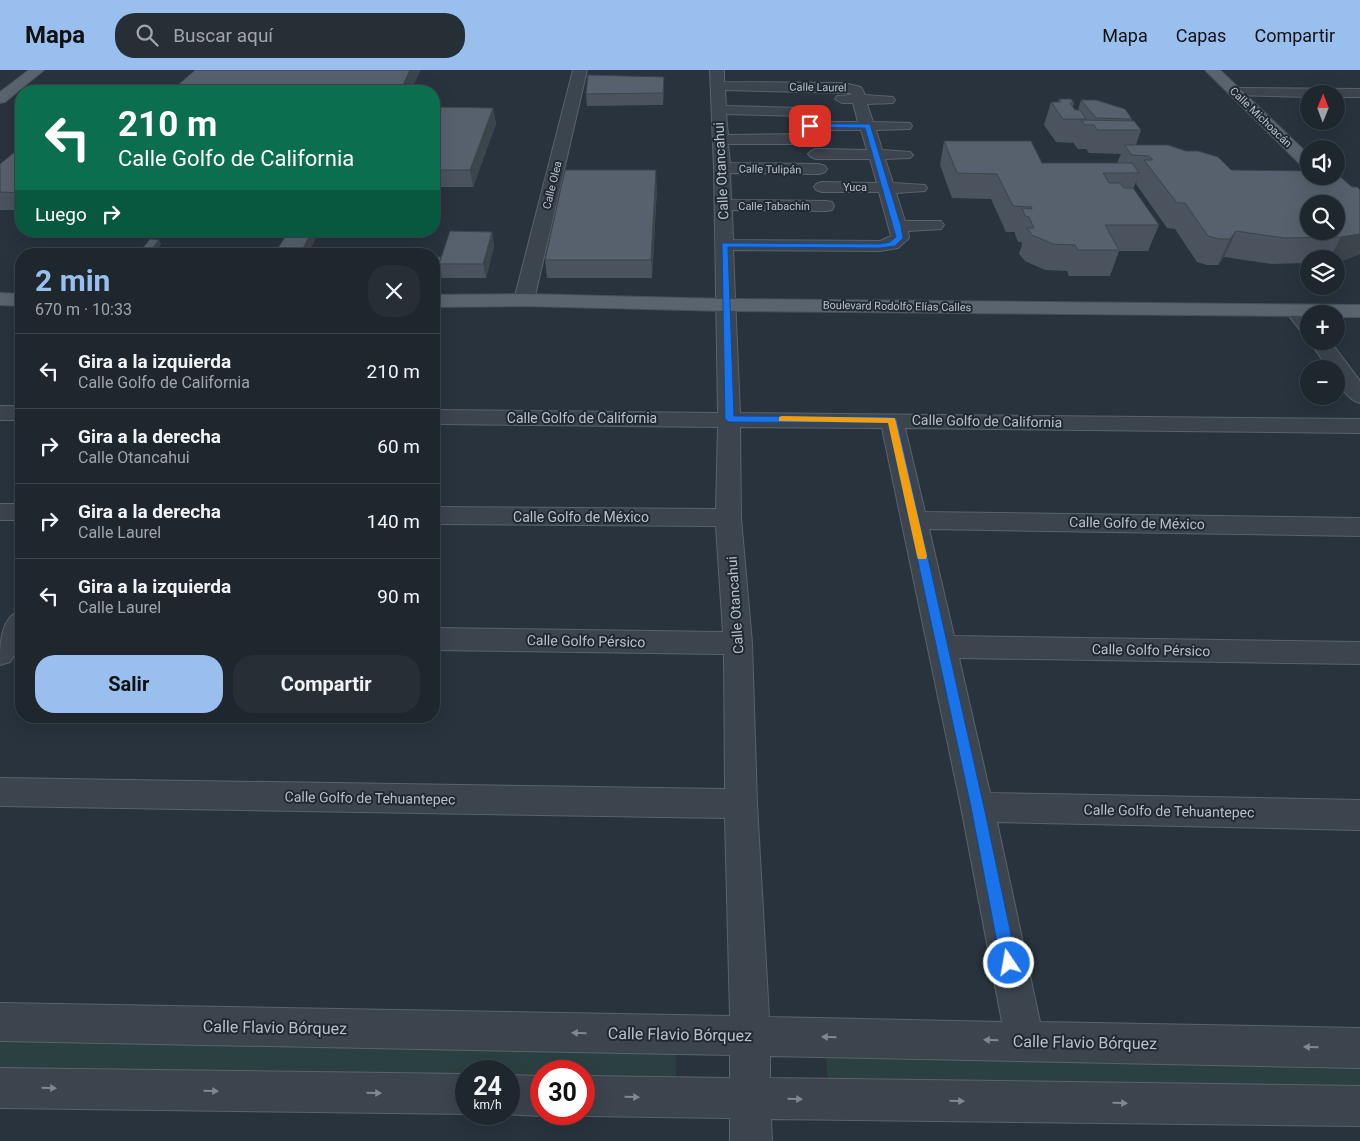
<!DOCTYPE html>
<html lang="es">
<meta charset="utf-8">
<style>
:root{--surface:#1e262e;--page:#262e36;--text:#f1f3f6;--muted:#a1a5aa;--line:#3c434a;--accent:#98bfee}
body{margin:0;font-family:Roboto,sans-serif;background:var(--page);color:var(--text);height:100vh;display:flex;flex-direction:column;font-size:19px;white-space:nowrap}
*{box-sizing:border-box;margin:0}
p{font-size:16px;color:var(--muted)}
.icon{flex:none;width:28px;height:28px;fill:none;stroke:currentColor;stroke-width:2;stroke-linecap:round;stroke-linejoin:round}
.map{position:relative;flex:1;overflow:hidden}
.side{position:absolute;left:15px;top:178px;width:425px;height:475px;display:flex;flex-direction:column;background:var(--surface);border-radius:20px;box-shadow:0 5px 20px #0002,0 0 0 1px var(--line)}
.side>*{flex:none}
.hud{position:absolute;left:15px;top:15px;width:425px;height:152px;border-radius:20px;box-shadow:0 5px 20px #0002,0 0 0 1px var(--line);background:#0b6e4f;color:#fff;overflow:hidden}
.needle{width:32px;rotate:1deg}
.fabs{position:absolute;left:1300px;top:15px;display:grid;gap:10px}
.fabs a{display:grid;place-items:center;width:45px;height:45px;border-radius:50%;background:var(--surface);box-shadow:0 5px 20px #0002,0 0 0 1px var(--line);font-size:25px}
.speed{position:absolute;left:455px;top:990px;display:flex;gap:10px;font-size:25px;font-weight:700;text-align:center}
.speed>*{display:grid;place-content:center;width:65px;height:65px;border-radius:50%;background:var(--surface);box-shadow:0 5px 20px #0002,0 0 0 1px var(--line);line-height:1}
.speed small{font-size:12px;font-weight:400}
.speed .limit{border:8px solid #d22;background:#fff;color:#111}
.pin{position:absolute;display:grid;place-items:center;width:42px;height:42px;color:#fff;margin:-21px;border-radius:10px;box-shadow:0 2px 8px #0006}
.me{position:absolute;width:55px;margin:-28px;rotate:348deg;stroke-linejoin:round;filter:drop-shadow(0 0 4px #0008)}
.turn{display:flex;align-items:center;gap:18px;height:105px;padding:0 20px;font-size:22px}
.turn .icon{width:65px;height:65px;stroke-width:2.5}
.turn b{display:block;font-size:35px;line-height:42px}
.then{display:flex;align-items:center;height:48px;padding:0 20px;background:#0003;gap:10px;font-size:19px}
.round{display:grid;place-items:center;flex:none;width:52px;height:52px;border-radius:20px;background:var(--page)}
.headline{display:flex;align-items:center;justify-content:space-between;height:85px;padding:0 20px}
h1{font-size:30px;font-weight:700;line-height:38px;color:var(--accent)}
.button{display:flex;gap:10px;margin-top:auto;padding:10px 20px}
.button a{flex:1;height:58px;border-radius:20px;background:var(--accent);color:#111;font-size:20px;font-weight:700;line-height:58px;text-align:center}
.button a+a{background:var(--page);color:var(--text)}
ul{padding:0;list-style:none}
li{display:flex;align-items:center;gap:15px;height:75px;padding:0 20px;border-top:1px solid var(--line)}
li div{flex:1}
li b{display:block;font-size:19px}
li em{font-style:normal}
header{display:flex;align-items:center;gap:30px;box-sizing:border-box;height:70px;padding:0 25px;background:var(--accent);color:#111}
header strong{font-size:24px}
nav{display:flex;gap:28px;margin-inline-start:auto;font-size:18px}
.search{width:350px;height:45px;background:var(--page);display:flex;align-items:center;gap:12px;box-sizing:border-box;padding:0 18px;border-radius:20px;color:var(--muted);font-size:19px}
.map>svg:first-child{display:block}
.green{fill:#2b4040}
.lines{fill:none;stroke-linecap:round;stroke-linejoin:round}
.minor-casing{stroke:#5a626b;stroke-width:2}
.major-casing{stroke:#48505a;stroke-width:2}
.minor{fill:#3c444e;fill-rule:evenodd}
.major{fill:#5a646e;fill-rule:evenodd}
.wall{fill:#4a535e}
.shaded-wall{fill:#3c444c}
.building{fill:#56616d;stroke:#3c444c;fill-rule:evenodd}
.oneway{fill:#808891}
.route{fill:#1a73e8;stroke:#114b97}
.slow{fill:#f59e0b}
.labels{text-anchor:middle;stroke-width:4;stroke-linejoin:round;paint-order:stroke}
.far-street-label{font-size:11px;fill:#b8c0c8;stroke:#212933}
.street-label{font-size:14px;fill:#b8c0c8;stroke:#212933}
.near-street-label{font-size:16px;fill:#b8c0c8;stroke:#212933}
</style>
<header>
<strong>Mapa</strong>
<div class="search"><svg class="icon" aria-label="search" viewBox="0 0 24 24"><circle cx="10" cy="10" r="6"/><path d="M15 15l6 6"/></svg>Buscar aquí</div>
<nav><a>Mapa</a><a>Capas</a><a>Compartir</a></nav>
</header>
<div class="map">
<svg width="1360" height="1071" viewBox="0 0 1360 1071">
<rect width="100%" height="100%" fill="#28333e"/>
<path class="green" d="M0,965l676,12v36l-92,-2v-10h-43v9h-32v-9h-43v8l-466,-7z
M826,988l534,10v28l-532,-7z"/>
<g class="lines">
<g class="minor-casing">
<path id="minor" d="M573,0h14l-53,230 -3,4 -7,2 -7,-2 -3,-4z
M710,0h14v12l120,1 17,4 4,8 28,2 2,3 -2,3 -26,1 6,18 37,1 2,3 -2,3 -34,1 6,20 28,2 3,3 -3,3 -25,1 8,24 32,2 2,3 -2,3 -29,2 9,28h36l3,4 -3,4 -33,2 1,7 -11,10 -18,3 -147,-1 7,163 620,6v14l-455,-5 20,84 435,6v18l-431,-7 25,107 406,6v22l-401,-6 31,135 370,7v30l-363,-8 43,200 320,6v40l-590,-12v22l590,8v40l-589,-7 1,22h-42v-23l-146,-2 -6,-2h6v-38l146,2v-23l-730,-14v-38l730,13 -5,-198 -725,-12v-28l725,11 -1,-135 -290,-4v-22l289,4 -7,-106 -282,-2v-17l282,2 2,-82 -284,-3v-14l284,3 -4,-245zM725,20l125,3 1,2 -14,1 -2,3 7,4h11l5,19h-48l-5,1 -2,3 2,3 5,1h51l6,20 -51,-1 -5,2 -3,3 3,3 5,2h54l7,24 -55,-1 -6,2 -2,3 2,3 6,2h57l12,44 -11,5 -147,-1 -1,-30 94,1 6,-1 2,-4 -2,-4 -6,-1 -95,-1 -1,-27 89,1 6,-2 2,-3 -2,-3 -6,-2 -89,-1 -2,-19h85l5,-2 3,-3 -3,-3 -5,-2 -85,1 -2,-21 81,2 5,-1 2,-3 -2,-3 -5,-1 -81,-2zM740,357l142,1 79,379 41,215 -233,-5 -12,-213 -5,-161 -11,-125z
M1235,18l125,1v8h-24v-3h-27v3l-79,-2 -2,-3z
M1295,235c15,4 14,16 14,29l-7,-2 -17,-21 3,-4z
M1309,271h21l30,40v22c-14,-4 -24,-21 -24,-34h-7z
M0,336h21v14h-21z
M0,434h21v16h-21z
M21,540v34l-11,18 -10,3c0,-21 0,-47 21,-55z
M0,998l466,6 1,40 -467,-6z
M509,1005l32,1v38h6l-6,2 -36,-2h4z"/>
</g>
<g class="major-casing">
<path id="major" d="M29,0h15l-39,32 -5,1v-11z
M1205,0h15l89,85v14l-6,-2z
M0,223l21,1v12l-21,-1z
M524,224l202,5 634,6v12h-24v-3h-27v2l-583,-5 -202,-5 -90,1v-12z"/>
</g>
<use href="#minor" class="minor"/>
<use href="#major" class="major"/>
</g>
<path class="wall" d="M664,19l-1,16 -76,1 -1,-12z
M1059,29l15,4 -1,4 2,3h3l3,-10 51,19 -1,2 10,9 -5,15 95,25 121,17 8,3v64l-15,6 -9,1v-2h-27v4l-38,1 -47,-7 -6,8h-11l-10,-3 -22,-33 -8,-1 -31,-44 1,-4 -4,9 26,36 -11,26h-29l-9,25h-41l-2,-5 -22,-1 -20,-9 -6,-7 3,-10 -1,-2h-3l-3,-8v-2h-9l-15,-33 -39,-1 -12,-33 4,-24 98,22h75l4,-9 -32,-1 -3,-4h-8l-4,-5v-1l-18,-1 -12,-17 7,-23h7z
M493,38l3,16 -23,63h-39v-76z
M21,77v63h-21v-46z
M657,117l-5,91h-105l-2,-18z
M492,162l2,14 -8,32h-44v-2l-3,7h-5v-26h7z
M159,170l2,4 -7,10h-12l-1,-4z"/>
<path class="shaded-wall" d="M410,0h11l-10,21h-11z
M664,7v12l-1,16v-12z
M493,38l3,16 -23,63 -3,-17z
M656,100l1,17 -5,91 -1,-18z
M312,161h4l1,5 -9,18h-8z
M1236,161l-12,26 -6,8 12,-26z
M492,162l2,14 -8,32 -3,-14z
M1360,164v20l-15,6 -9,1v-2h-7l12,-22z
M159,170l2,4 -7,10h-2l-1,-4z
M440,197l2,9 -3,7 -2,-10z"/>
<path class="building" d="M195,0h215l-10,21h-229z
M588,5l76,2 -1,16 -77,1z
M1059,29h12l3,4h-4l5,7h5l6,9h-23l-12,-17h10z
M1081,30h15l29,9 7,10 -36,-1z
M435,37l58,1 -23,62h-36v-59z
M1081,50l53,1 7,9h-44l-3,-5h-9z
M944,71h87l11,22h90l7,10h-36l6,10h11l4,5h9l26,37h-54l14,25h-41l-3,-5 -22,-1 -21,-9 -5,-7h7l-5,-11 -4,-1 -3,-8 10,1v-2l-19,-1 -16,-32 -40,-1z
M1124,75h44l18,6h12l20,6 13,13 78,1v5h27v-3l16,14h5l3,3v44l-19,3 -57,1 -48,-7 -6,8h-11l-11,-3 -23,-33h-8l-33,-43h9l-4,-4 -17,-1zM1309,134h27v27h-27z
M21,77v46l-21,-1v-28z
M565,100h91l-5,90h-106z
M289,161h23l-12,23h-26z
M450,161l42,1 -9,32h-44z
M150,169l9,1 -8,10h-10z
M434,187h7l-2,7 1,3 -3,6h-3z"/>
<defs><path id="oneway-solid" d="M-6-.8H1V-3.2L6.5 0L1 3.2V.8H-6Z" transform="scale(1.25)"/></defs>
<g class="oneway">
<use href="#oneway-solid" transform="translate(579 963) rotate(-179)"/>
<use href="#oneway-solid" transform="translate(829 967) rotate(-179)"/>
<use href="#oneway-solid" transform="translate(991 970) rotate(-179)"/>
<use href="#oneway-solid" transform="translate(1311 977) rotate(-179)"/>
<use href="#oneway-solid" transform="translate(49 1018) rotate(1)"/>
<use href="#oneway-solid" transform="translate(211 1021) rotate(1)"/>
<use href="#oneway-solid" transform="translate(374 1023) rotate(1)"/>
<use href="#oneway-solid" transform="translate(632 1027) rotate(1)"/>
<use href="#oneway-solid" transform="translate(795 1029) rotate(1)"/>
<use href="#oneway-solid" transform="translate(957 1031) rotate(1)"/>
<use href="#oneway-solid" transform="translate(1120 1033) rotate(1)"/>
</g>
<path class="route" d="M808,54h62l31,102 2,12 -8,8 -15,2 -152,-1 6,169 158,1 5,3 87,387 33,156 -3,5 -5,3 -6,-3 -2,-5 -30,-156 -83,-384 -159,-1 -4,-3 -3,-176 158,1 10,-2 6,-5 -31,-109 -55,-1z"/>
<path class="slow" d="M782,346l113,2 32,138 -1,3h-8l-1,-3 -29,-133 -109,-2v-4z"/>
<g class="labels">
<g class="far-street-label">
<text transform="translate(818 17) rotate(1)" y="4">Calle Laurel</text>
<text transform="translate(1261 47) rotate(44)" y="4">Calle Michoacán</text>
<text transform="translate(770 99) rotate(1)" y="4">Calle Tulipán</text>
<text transform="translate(552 115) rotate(-76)" y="4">Calle Olea</text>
<text x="855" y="121">Yuca</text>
<text x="774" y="140">Calle Tabachín</text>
<text transform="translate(897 236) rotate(1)" y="4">Boulevard Rodolfo Elías Calles</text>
</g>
<g class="street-label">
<text transform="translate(721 101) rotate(-93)" y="5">Calle Otancahui</text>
<text x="582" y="353">Calle Golfo de California</text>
<text transform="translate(987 351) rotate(1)" y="5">Calle Golfo de California</text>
<text x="581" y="452">Calle Golfo de México</text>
<text transform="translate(1137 453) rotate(1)" y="5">Calle Golfo de México</text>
<text transform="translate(735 535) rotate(-94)" y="5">Calle Otancahui</text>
<text transform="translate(586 571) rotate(1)" y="5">Calle Golfo Pérsico</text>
<text transform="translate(1151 580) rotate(1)" y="5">Calle Golfo Pérsico</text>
<text transform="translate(370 728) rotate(1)" y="5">Calle Golfo de Tehuantepec</text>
<text transform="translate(1169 741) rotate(1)" y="5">Calle Golfo de Tehuantepec</text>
</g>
<g class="near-street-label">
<text transform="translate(275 957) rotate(1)" y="6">Calle Flavio Bórquez</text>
<text transform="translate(680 964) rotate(1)" y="6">Calle Flavio Bórquez</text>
<text transform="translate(1085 972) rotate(1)" y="6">Calle Flavio Bórquez</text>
</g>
</g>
</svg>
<div class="fabs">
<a><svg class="needle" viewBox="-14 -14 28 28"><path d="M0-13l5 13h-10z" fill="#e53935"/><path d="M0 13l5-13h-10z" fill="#a1a5aa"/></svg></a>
<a><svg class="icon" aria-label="sound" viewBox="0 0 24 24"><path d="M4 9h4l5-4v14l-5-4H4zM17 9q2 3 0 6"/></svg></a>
<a><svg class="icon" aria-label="search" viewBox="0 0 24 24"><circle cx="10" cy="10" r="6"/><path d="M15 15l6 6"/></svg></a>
<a><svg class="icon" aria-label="layers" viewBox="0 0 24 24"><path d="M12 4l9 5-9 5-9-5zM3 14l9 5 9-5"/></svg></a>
<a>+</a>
<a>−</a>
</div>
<div class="speed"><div>24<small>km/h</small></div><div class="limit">30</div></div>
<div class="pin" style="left:810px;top:56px;background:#d93025"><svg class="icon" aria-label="arrive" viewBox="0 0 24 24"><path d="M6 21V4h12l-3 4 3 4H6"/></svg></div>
<svg class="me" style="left:1009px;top:893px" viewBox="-20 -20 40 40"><circle r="17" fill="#1a73e8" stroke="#fff" stroke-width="3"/><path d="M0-11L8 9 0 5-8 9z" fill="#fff"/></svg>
<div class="hud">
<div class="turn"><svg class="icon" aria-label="left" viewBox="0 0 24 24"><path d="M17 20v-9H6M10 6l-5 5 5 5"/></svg><div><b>210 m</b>Calle Golfo de California</div></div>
<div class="then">Luego<svg class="icon" aria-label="right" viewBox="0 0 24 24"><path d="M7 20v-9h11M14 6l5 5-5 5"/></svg></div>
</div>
<section class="side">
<div class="headline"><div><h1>2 min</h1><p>670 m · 10:33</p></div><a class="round"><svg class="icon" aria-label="close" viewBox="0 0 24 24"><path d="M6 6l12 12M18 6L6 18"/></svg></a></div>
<ul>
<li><svg class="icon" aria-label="left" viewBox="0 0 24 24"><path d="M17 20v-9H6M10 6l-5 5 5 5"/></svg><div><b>Gira a la izquierda</b><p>Calle Golfo de California</p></div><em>210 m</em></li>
<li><svg class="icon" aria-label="right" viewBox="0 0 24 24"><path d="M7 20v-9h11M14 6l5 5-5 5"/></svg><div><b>Gira a la derecha</b><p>Calle Otancahui</p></div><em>60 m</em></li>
<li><svg class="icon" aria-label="right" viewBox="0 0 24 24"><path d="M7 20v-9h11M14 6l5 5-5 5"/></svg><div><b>Gira a la derecha</b><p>Calle Laurel</p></div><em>140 m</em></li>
<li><svg class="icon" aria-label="left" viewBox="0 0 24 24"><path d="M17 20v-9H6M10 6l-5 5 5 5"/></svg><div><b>Gira a la izquierda</b><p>Calle Laurel</p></div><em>90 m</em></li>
</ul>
<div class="button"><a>Salir</a><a>Compartir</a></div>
</section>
</div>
